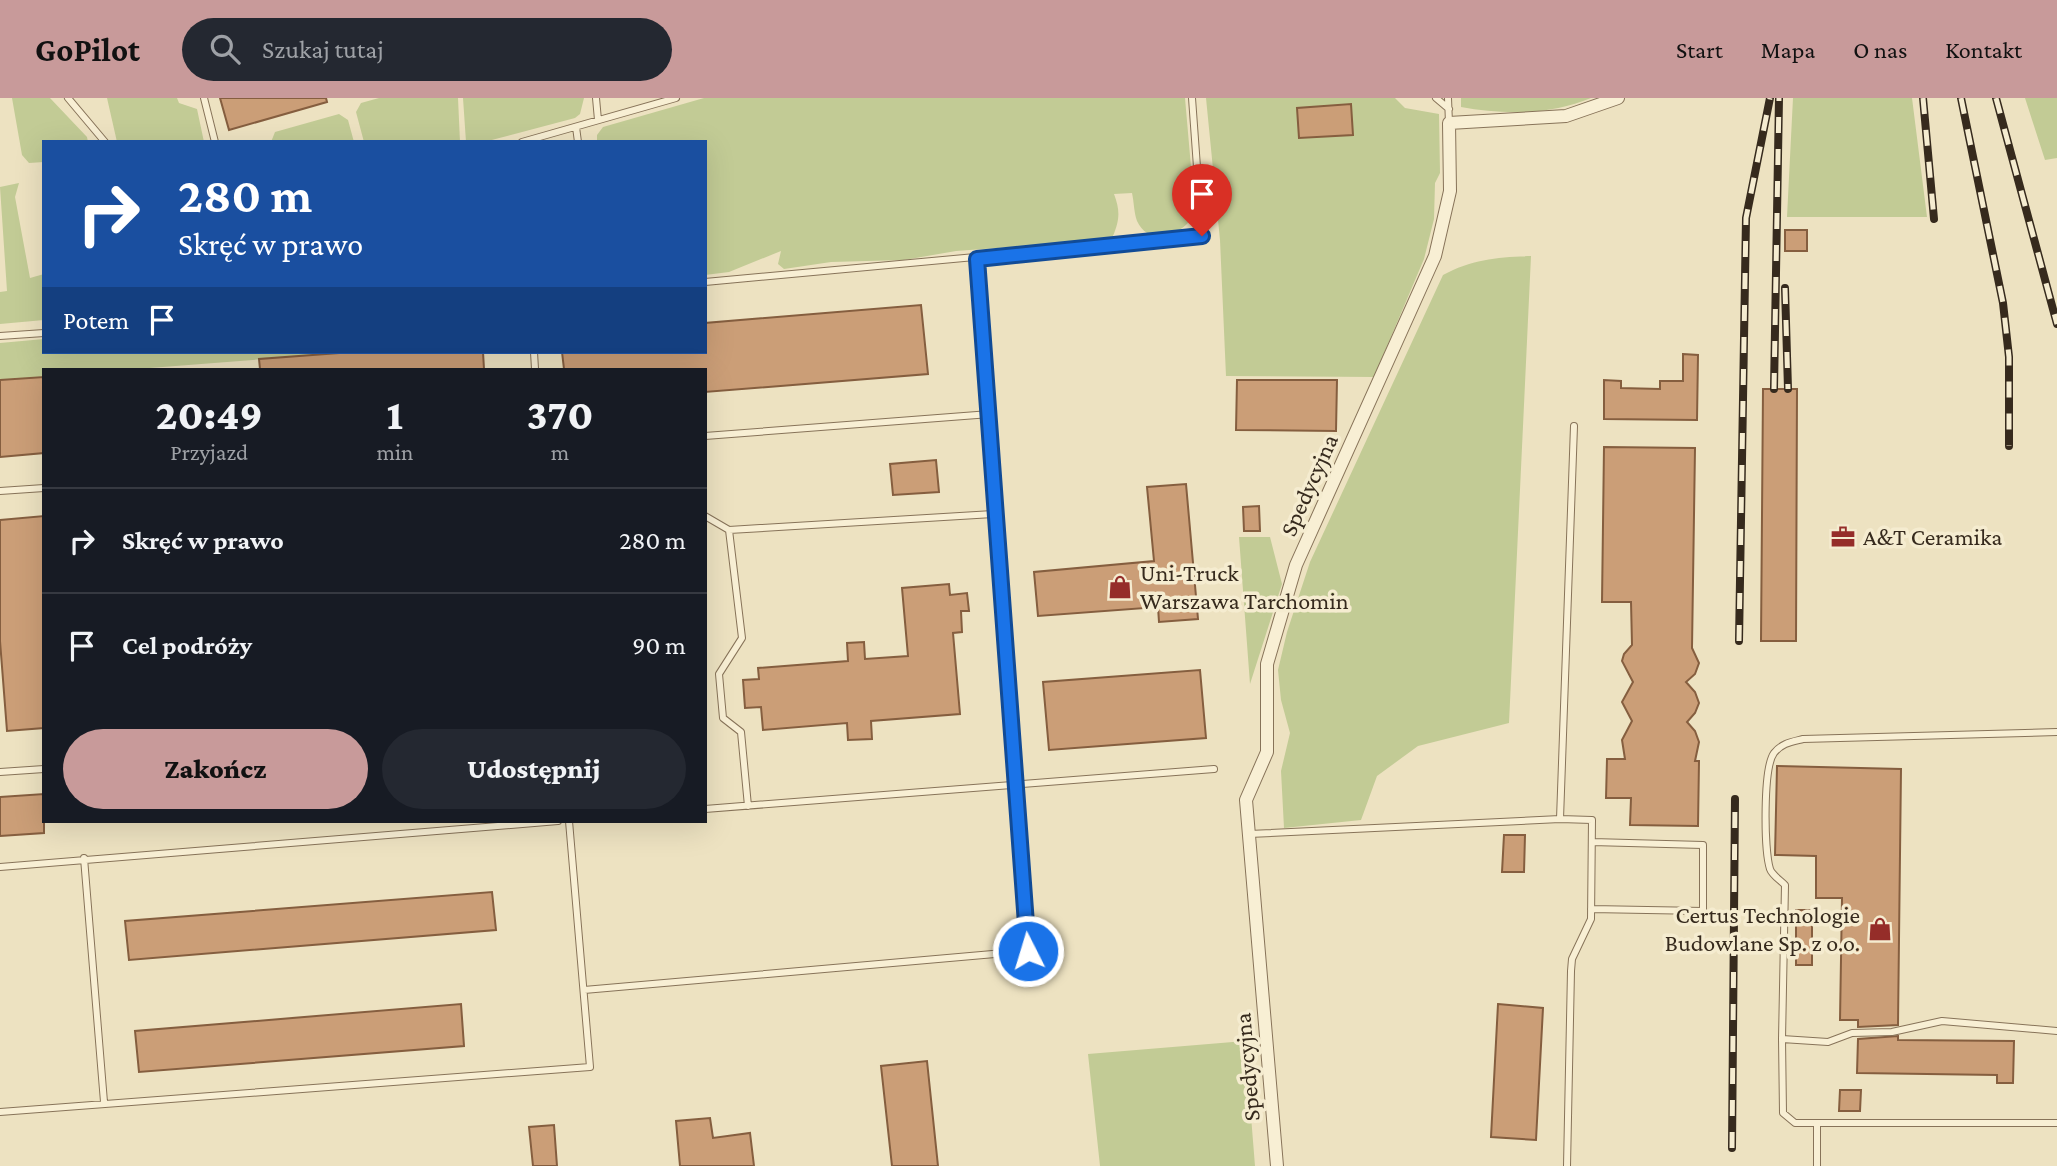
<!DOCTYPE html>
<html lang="pl">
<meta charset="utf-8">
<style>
:root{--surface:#171b24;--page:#242831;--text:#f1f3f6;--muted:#9ea1a6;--line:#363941;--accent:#c89a9a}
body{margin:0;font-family:"Crimson Pro",serif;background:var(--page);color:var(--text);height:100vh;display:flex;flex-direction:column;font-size:26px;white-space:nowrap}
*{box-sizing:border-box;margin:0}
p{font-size:23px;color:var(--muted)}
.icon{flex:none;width:38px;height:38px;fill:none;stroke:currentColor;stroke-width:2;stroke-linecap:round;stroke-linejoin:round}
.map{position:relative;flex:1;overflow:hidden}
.details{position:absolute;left:42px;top:270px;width:665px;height:455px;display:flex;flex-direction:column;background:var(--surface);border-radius:0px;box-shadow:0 7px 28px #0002}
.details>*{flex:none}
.guide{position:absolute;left:42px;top:42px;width:665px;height:214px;border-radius:0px;box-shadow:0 7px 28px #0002;background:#1a4fa0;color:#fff;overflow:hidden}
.pin{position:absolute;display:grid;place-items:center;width:60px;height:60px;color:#fff;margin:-72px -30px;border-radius:50% 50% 50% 0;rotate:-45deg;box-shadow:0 0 7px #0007}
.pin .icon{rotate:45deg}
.me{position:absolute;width:77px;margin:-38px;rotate:355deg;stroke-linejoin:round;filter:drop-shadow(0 0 5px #0008)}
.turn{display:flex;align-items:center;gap:24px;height:147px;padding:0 21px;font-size:32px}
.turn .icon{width:91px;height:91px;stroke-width:2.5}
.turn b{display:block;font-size:49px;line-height:60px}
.then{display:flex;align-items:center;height:66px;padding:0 21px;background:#0003;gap:14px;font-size:26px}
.eta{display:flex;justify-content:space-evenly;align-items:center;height:119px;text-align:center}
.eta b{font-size:42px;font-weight:800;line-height:49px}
.action{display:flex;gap:14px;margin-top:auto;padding:14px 21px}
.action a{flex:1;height:80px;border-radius:42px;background:var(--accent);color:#111;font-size:28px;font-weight:800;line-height:80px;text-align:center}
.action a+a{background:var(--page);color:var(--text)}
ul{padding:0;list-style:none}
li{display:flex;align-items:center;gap:21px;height:105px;padding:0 21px;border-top:2px solid var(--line)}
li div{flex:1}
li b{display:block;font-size:26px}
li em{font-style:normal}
header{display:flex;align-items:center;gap:42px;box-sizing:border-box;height:98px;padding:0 35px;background:var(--accent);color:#111}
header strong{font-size:33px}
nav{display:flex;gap:38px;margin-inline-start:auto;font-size:24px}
.search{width:490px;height:63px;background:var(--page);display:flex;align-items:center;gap:18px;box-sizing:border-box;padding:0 24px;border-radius:38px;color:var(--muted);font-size:26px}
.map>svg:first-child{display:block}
.green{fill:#c2cb95}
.building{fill:#cb9e77;stroke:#855e3f;stroke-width:2}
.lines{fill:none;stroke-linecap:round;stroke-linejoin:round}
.service-casing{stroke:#877359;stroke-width:8}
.minor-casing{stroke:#877359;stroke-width:14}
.service{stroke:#f8efd4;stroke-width:6}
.minor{stroke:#f8efd4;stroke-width:12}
.rail-casing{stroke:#362a1d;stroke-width:8}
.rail{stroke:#f5ecd0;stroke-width:5;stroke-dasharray:16;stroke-linecap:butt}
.route-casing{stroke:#114b97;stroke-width:18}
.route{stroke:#1a73e8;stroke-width:12}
.labels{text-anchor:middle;stroke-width:7;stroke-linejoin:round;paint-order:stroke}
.street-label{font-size:24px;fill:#362a1d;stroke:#f5ecd0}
.poi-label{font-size:24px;fill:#362a1d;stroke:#f5ecd0;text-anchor:start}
</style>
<header>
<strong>GoPilot</strong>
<div class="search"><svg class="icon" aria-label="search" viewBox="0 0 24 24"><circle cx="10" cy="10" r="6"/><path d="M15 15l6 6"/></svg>Szukaj tutaj</div>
<nav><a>Start</a><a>Mapa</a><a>O nas</a><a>Kontakt</a></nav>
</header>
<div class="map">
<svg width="2057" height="1068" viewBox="0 0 2057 1068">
<rect width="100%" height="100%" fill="#ede2c1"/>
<path class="green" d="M12,0h38l37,39 1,5h-44v20l-15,1 -7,-8z
M107,0h70l2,5 18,6 7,33h-87z
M379,0h79l2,44h-96l-8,-30 5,-9z
M463,0h121l-4,16 -5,4 -91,24h-18z
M704,0h481l10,115c-10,21 -45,36 -58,8 -3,-8 -3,-19 -5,-28l-18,1c6,16 6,25 -1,42l-9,4 -148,11 -52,9 -73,2 -47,7 -6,-5 3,-13 -52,21 -24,3v-133h-108v-7l6,-8z
M1206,0h189l10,10 34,6 1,59 -5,10 -1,36 -10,40 -50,118 -148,-1 -6,-136z
M1461,0h130c-40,17 -87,17 -130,9z
M1793,0h119l15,119h-140z
M2025,0h32v60l-12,2z
M339,16l9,6 6,22h-83l4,-10z
M19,85l-4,14 15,81 14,-4v46l-44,4v-32l7,-1 -7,-104z
M1531,158l-22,467 -91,23 -41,30 -16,44 -77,8 -3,-57 9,-38 -9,-33 -3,-30 9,-38 23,-70 133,-287c29,-16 56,-18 88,-19z
M44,241v13h309l-216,17h-93v8l-44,3v-37z
M1239,439h31l12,47 -32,100z
M1245,943l10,125h-155l-12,-112z"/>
<path class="building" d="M220,0h106l1,4 -98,28z
M1351,6l2,31 -54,3 -2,-30z
M1785,132h22v21h-22z
M921,207l7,69 -223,18v-23h-141l-2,-17h143v-29z
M353,254h130l1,17h-224l-1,-10z
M1683,256l15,1 -1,65 -93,-1v-39l17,1v7l39,1v-8h23z
M44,279v76l-44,4v-77z
M1237,282h100l-1,51 -100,-1z
M1763,291h34l-1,252h-35z
M1604,349l91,1 -3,200 7,15 -4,11 -9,8 9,10 4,11 -4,10 -8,9 8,9 4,11 -4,19h4l-1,65 -68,-1 1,-27h-25l1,-39h18l-3,-19 10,-19 -10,-19 11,-20 -11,-21 2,-7 8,-9 -1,-43h-29z
M936,362l3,32 -46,3 -3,-31z
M1186,386l12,135 -39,3 -1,-15 -120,9 -4,-44 120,-11 -7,-74z
M1259,408l1,25h-16l-1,-24z
M44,418v212l-37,3 -7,-90v-121z
M949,486l1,11 17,-2 2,18h-8l1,21 -9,1 7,81 -89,7 1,18 -24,1 -1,-17 -84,7 -2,-23 -16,1 -2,-28 16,-1 -1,-11 90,-7 -1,-18 17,-1 1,17 43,-3 -6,-68z
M1200,572l6,68 -157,12 -6,-68z
M1777,668l124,3 -3,256 -40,2v-7h-18l2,-122h-26v-42l-41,-1z
M44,696v39l-44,3v-39z
M1504,737h21l-1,37h-22z
M492,794l4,38 -367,30 -4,-39z
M1796,812h16v55h-16z
M461,906l3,42 -325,26 -4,-41z
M1498,906l45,4 -7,132 -45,-3z
M1898,938v4l116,1 -1,42h-16v-8l-140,-2 1,-34z
M927,963l11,105h-46l-11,-100z
M1840,992h21l-1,21h-21z
M710,1020l3,20 37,-5 4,33h-74l-4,-45z
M554,1027l3,41h-24l-4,-39z"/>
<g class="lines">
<g class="service-casing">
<path id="service" d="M68,0l37,44
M204,0l11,44
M596,0l2,22
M1436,0l13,11
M1448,0l1,25
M576,29l2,15
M522,44l154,-44
M705,184l497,-46 -10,-138
M0,238l44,-3
M534,254l1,17
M705,338l285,-22
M0,393l44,-3
M705,418l24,14 264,-16
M729,432l13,108 -23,36 4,44 18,14 7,74
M2057,634l-254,7c-12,3 -21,4 -29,14 -11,15 -10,97 -4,116 2,6 10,11 15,16l-3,154 46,3 24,-9 40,-1 50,-11 115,10
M0,674l44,-3
M705,711l509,-40
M1560,721l32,1 -1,99 -19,40 -1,12 -4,195
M1249,736l311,-15 14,-393
M84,760l20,244
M0,769l558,-46
M1591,811l112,2v-66l-111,-3
M584,892l444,-39 -51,-692
M1782,941l1,74 12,10h22
M0,1014l590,-45 -21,-246
M1817,1068v-43h240"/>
</g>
<g class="minor-casing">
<path id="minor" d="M1277,1068l-31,-366 21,-48v-88l29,-99 139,-309 15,-65 -1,-68 117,-7 52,-18"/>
</g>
<use href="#service" class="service"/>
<use href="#minor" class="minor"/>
<g class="rail-casing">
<path id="rail" d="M1923,0l11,121
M1961,0l42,205 6,54v89
M1996,0l61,226
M1785,190l3,101
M1774,291l5,-291
M1739,543l7,-423 24,-120
M1732,1050l3,-349"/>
</g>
<use href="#rail" class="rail"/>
</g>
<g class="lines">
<g class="route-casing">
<path id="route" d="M1028,853l-51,-692 225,-23"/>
</g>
<use href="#route" class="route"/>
</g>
<defs>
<g id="office-bare" transform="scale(1.89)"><path d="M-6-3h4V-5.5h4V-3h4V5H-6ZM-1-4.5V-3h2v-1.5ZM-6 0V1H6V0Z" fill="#952d29" stroke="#f5ecd0" stroke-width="2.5" paint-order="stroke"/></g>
<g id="shop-bare" transform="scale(1.89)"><path d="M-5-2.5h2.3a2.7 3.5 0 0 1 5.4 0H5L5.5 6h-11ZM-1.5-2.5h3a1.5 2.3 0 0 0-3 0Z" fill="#952d29" stroke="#f5ecd0" stroke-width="2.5" paint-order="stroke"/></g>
</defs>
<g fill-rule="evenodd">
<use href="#office-bare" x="1843" y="439"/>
<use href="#shop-bare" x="1120" y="489"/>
<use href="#shop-bare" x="1880" y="831"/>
</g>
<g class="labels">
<g class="street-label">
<text transform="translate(1309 387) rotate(-66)" y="8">Spedycyjna</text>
<text transform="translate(1247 969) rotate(-95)" y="8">Spedycyjna</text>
</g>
<g class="poi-label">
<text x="1863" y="447">A&amp;T Ceramika</text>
<text x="1140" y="483">Uni-Truck<tspan x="1140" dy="28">Warszawa Tarchomin</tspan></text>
<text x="1860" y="825" text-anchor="end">Certus Technologie<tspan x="1860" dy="28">Budowlane Sp. z o.o.</tspan></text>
</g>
</g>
</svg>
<div class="pin" style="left:1202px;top:138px;background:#d93025"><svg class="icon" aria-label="arrive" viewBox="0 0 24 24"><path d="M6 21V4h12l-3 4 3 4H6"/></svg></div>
<svg class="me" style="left:1028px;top:853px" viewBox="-20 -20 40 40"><circle r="17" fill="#1a73e8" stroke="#fff" stroke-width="3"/><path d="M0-11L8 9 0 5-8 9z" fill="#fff"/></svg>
<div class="guide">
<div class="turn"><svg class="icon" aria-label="right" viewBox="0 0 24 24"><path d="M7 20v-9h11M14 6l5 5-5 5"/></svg><div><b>280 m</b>Skręć w prawo</div></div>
<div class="then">Potem<svg class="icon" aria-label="arrive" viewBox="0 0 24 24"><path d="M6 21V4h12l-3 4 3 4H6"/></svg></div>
</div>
<section class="details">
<div class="eta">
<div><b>20:49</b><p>Przyjazd</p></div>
<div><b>1</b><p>min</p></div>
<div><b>370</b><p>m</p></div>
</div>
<ul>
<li><svg class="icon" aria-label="right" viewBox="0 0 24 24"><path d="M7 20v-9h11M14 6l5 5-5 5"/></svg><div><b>Skręć w prawo</b></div><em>280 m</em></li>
<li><svg class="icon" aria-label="arrive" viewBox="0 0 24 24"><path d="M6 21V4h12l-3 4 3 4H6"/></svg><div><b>Cel podróży</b></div><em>90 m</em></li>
</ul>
<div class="action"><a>Zakończ</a><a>Udostępnij</a></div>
</section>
</div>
